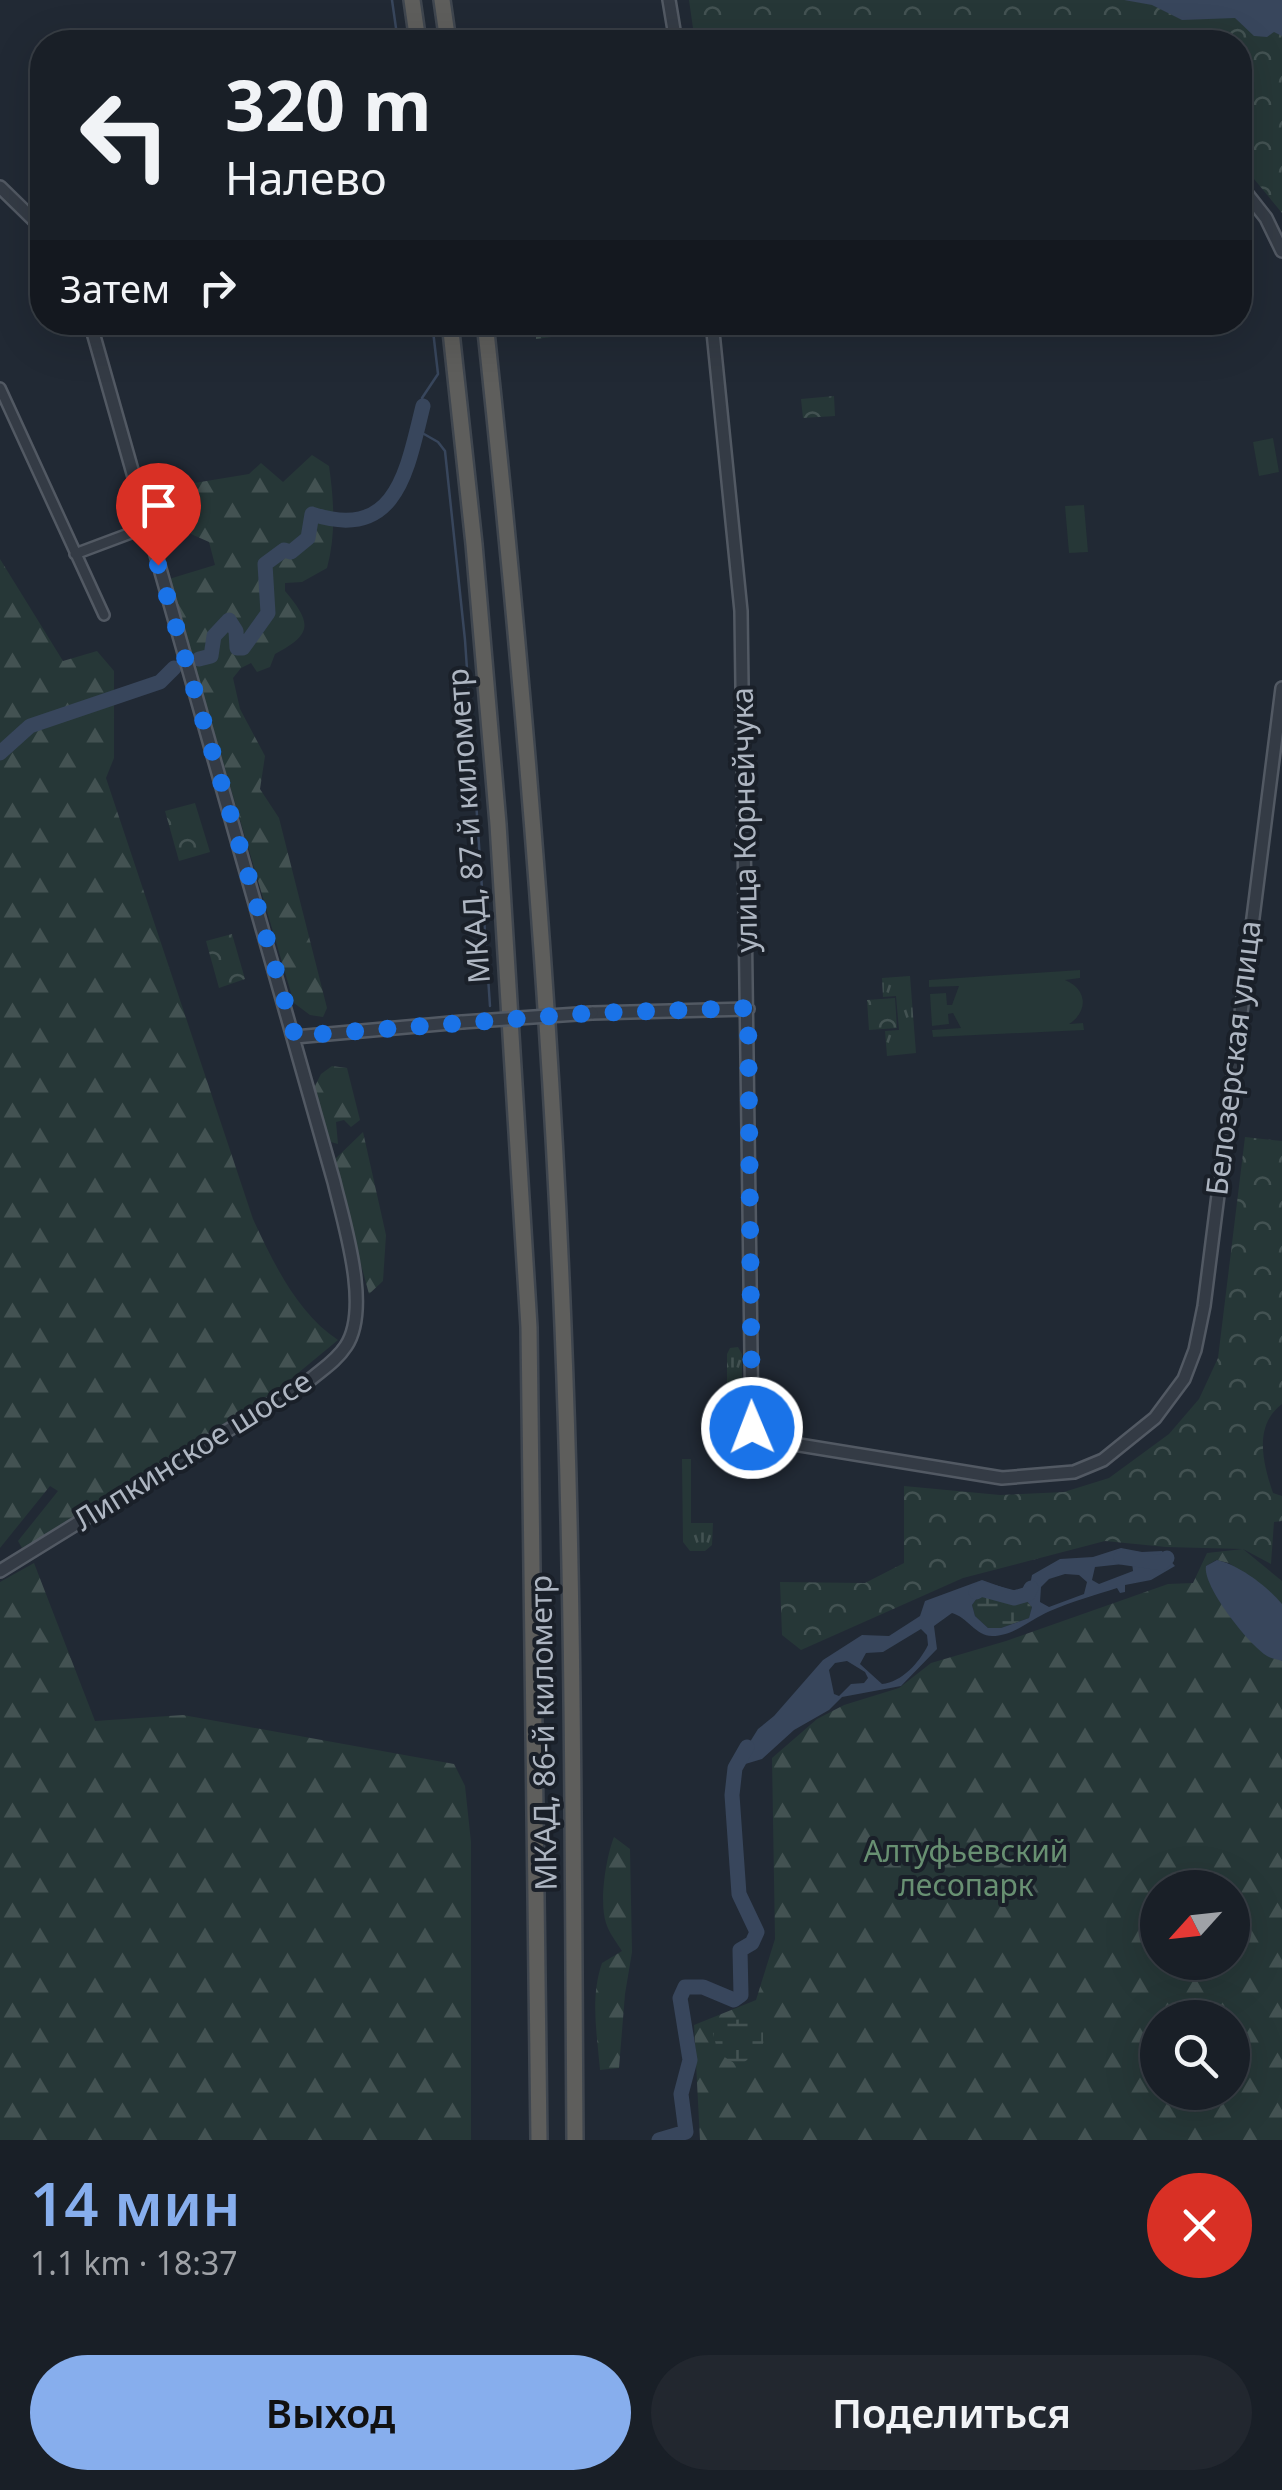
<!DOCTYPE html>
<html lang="ru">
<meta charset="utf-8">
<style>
:root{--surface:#191f27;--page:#22272f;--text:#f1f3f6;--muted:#9fa2a7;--line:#373d44;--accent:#87aeed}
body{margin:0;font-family:"Noto Sans",sans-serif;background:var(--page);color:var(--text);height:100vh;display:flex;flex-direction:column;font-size:38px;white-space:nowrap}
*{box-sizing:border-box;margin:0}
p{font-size:32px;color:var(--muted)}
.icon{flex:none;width:55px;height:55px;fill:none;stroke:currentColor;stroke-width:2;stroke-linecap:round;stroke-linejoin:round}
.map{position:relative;height:2140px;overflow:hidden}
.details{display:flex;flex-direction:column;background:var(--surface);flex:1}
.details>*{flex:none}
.guide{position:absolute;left:30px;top:30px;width:1222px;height:305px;border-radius:40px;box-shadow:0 10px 40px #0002,0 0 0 2px var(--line);background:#191f27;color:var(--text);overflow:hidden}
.needle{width:65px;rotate:243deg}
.controls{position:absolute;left:1140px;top:1870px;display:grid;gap:20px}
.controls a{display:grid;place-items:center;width:110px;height:110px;border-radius:50%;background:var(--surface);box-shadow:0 10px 40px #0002,0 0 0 2px var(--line);font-size:50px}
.pin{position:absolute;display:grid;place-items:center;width:85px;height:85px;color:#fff;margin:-102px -42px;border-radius:50% 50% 50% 0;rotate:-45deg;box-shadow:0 0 10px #0007}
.pin .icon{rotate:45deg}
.me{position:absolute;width:110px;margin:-55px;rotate:359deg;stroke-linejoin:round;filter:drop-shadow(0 0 8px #0008)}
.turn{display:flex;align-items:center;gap:35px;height:210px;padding:0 30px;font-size:45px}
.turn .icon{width:130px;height:130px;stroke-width:2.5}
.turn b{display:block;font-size:70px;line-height:85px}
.then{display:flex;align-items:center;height:95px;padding:0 30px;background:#0003;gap:20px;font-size:38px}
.round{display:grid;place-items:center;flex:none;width:105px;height:105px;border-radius:52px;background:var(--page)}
.headline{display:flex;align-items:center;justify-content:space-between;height:170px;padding:0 30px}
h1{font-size:60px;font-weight:600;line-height:75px;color:var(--accent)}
.button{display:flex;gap:20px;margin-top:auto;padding:20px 30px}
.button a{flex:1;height:115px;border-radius:60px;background:var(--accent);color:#111;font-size:40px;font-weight:600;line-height:115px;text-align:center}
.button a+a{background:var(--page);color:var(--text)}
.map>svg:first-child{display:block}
.grass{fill:url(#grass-tufts)}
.forest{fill:url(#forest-firs);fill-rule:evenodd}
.wetland{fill:url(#wetland-marsh)}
.park{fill:url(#park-crowns)}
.pitch{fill:#263737}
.water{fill:#38465c;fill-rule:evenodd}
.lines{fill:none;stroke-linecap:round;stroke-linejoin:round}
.stream{stroke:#38465c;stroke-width:2.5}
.river{stroke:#38465c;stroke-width:15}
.minor-casing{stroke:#525963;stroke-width:14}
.tertiary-casing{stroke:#525963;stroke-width:16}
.trunk-casing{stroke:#3f464f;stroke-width:20}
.minor{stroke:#343b45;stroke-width:9}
.tertiary{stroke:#343b45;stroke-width:11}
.trunk{stroke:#5e5e5c;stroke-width:15}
.tertiary-bridge-casing{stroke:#525963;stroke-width:16;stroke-linecap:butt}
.tertiary-bridge{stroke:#343b45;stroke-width:11}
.route{stroke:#1a73e8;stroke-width:18;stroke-dasharray:0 32.4}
.labels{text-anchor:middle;stroke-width:8;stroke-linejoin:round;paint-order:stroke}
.street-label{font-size:30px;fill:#aeb6c2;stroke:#1a2029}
.park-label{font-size:30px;fill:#689072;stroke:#1a2029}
</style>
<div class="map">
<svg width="1282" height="2140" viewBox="0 0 1282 2140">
<defs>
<pattern id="grass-tufts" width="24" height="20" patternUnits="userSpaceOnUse" patternTransform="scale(2.5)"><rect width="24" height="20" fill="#263737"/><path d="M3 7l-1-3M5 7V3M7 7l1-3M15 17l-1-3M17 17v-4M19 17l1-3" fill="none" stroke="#435252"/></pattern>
<pattern id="forest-firs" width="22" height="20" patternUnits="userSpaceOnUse" patternTransform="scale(2.5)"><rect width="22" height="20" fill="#263737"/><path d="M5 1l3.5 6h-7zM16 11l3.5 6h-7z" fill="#435252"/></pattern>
<pattern id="wetland-marsh" width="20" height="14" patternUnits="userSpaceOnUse" patternTransform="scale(2.5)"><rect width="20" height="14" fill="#263737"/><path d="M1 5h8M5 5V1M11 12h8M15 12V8" fill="none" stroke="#435252"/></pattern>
<pattern id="park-crowns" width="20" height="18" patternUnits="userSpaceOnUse" patternTransform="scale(2.5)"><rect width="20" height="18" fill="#263737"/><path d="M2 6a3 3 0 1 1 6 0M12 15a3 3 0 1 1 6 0" fill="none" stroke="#435252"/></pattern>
</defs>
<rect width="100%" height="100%" fill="#212934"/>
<path class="grass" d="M910,976l6,77 -29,3 -2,-25 14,-1 -3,-34 -13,1 -1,-19z
M738,1347l4,7v56l-7,5 -8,-5v-56l3,-6z
M682,1459h9v64h22l-1,22 -7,6h-15l-7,-9z"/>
<path class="forest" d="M536,323v-1l124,1 -124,16z
M312,455l17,11c5,35 7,68 -2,102l-25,14 -17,1v8c26,31 29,43 -10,63l-5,13 -13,5 -6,-9 -10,5 -8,10 7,31 25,47 -5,33 19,29 48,190 -4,9 -13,-2 -16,-12 -125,-424 46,-14 -6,-23 -18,-8 -15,-48 73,-12 12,-11 22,19z
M0,559l63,102 34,-10 17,20v87l-8,20 147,441c20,43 44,94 85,121l-58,48 -237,150 -21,10 -4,-7 40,-50 -8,-5 -50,62z
M332,1066l15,2 13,52 -9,7 -7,-7 -8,2 2,22 -7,-2 -18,-52 8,-16z
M363,1132l23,103 -3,46 -14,13 -36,-133z
M1243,1549l39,32v23l-53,-41 -13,-3 -10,6 76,95v479h-582l-6,-115 62,-25 19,-61 -3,-181 45,-39 27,-14 55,-17 32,-25 75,-22 162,-57 25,-1 14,-30zM1158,1888h74v74h-74zM1158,2018h74v74h-74z
M34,1563l61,158 88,-6 271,49 11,22 6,56v298h-471v-558z
M614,1837l16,12 2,103 -7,42 -6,74 -19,2c-3,-36 -10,-72 2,-107l20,-12c-5,-8 -13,-18 -16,-28 -7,-21 0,-66 8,-86z"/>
<path class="wetland" d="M998,1591l26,7 8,9 -3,11 -28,10h-13l-13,-12 -3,-11 8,-11z
M763,2018v30l-24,18 -21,-13 -5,-20 18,-13z"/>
<path class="park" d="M689,0h593v213l-42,-51v-120h-545z
M834,396l1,20 -32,2 -2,-19z
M195,803l15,49 -31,9 -14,-50z
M232,934l13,45 -26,9 -13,-47z
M895,998l2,30 -28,2 -2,-30z
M1245,1137l37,4v263c-29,22 -19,59 -9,89l9,3v25l-8,1 -3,42 -28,-15 -77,-2 -61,-6 -142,37 -162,72 -19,-15 -2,-53 85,1 39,-20v-77l96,9 64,-3 45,-14 60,-44 30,-35 19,-41z"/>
<path class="pitch" d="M1273,438l6,34 -20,4 -6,-34z
M1084,505l4,47 -19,1 -4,-47z
M1080,970v8l-15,2c22,9 24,31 4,44l14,-1 1,7 -151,7 -1,-7 29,-2 -8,-15 -5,1 1,10 -17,2 -2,-32 16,-1 1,12h5l7,-19 -30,1v-7z"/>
<path class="water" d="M1124,0h158v36l-8,-4 -7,5 -13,-1 -19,-18 -53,2 -30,-15z
M1121,1548l21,4 20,-1 13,15 -24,14 -26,5v7l-5,1 -3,-5c-22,7 -46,14 -67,23 -19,8 -36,25 -58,25 -16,0 -25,-19 -40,-23l-18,13 3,23 -36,37 -59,11 -13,13 -35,20 -32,29 -20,6 -4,-4 20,-32 16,-13 49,-56 39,-25 27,1 31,-20 5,-15 57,-21 28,10h14l6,-5 2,-10 28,-16 33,-2zM1132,1563l1,8 -34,13 -7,-4 3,-13zM1065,1574l14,1 8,7 -3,12 -35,13 -9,-5 1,-15 8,-8zM998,1591l26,7 8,9 -3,11 -28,10h-13l-13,-12 -3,-11 8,-11zM921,1629l6,6 1,10c-9,18 -26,37 -46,39l-22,-20 6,-11 17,-1zM847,1661l18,11 3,6 -4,5 -13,1 -12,12 -5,-2 -5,-24 6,-7z
M1217,1560c22,5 50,26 65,44v57c-5,-2 -10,-2 -15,-5 -18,-11 -65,-70 -61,-90z"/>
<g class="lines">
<path class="stream" d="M392,0l6,42
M423,406l-1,-8 16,-24 -6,-52
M417,430l21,12 7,9 20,189 25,366"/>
<path class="river" d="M199,659l12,-3 3,-20 15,-16 7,11 1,17h6l25,-35 -3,-49 19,-14 7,2 17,-14 4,-24c85,28 95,-44 111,-108
M0,753l30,-27 130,-44 14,-14
M1121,1557l41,6 5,-5
M976,1592l5,-3 33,9 14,-4 3,-6
M659,2140l27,-8 -5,-38 9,-34 -10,-62 5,-11h18l31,13 7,-5 -1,-45 12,-7 5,-11 -18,-38 -7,-99 3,-27 12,-21"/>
<g class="minor-casing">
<path id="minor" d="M0,388l104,227
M75,554l72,-27"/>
</g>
<g class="tertiary-casing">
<path id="tertiary" d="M669,0l7,42
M1240,185l26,33 16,33
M0,187l42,41
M712,322l29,289 11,817 5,10 245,40 72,-6 29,-12 52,-42 29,-39 11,-29 9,-44 78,-618
M592,1013l156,-4
M295,1037l167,-15
M0,1571l311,-192c12,-10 26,-19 35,-33 25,-38 -2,-122 -12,-164l-244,-860"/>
</g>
<g class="trunk-casing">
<path id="trunk" d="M412,0l6,42
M442,0l6,42
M450,322l24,222 24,280 31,503 10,813
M485,322c36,334 65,669 78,1004 11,271 10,543 12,814"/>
</g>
<use href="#minor" class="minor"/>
<use href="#tertiary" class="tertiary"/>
<use href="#trunk" class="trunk"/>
<g class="tertiary-bridge-casing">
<path id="tertiary-bridge" d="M462,1022l130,-9"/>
</g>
<use href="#tertiary-bridge" class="tertiary-bridge"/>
</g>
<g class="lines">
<path class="route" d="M158,565l137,471 297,-23 156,-5 4,420"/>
</g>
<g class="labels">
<g class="street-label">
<text transform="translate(745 820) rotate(-91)" y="10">улица Корнейчука</text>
<text transform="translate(469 826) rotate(-94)" y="10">МКАД, 87-й километр</text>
<text transform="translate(1234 1058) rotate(-83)" y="10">Белозерская улица</text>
<text transform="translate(193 1451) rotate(-32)" y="10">Липкинское шоссе</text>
<text transform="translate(544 1733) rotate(-91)" y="10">МКАД, 86-й километр</text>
</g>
<g class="park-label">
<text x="966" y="1862">Алтуфьевский<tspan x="966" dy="34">лесопарк</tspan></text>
</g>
</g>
</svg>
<div class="controls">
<a><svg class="needle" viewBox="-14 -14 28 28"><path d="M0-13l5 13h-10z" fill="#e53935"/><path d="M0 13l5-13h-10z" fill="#9fa2a7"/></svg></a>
<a><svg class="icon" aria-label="search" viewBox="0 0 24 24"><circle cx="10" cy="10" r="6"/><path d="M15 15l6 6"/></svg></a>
</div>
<div class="pin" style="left:158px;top:565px;background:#d93025"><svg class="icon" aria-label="arrive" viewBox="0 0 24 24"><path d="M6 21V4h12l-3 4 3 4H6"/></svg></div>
<svg class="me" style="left:752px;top:1428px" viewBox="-20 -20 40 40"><circle r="17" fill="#1a73e8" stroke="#fff" stroke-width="3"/><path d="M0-11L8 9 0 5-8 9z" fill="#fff"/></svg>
<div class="guide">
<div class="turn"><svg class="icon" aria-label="left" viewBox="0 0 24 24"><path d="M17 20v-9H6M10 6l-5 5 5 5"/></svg><div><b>320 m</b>Налево</div></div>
<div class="then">Затем<svg class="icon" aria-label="right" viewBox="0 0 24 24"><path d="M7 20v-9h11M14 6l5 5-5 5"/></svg></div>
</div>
</div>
<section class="details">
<div class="headline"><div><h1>14 мин</h1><p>1.1 km · 18:37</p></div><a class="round" style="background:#d93025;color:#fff"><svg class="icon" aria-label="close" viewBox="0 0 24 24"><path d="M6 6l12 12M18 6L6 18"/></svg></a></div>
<div class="button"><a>Выход</a><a>Поделиться</a></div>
</section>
